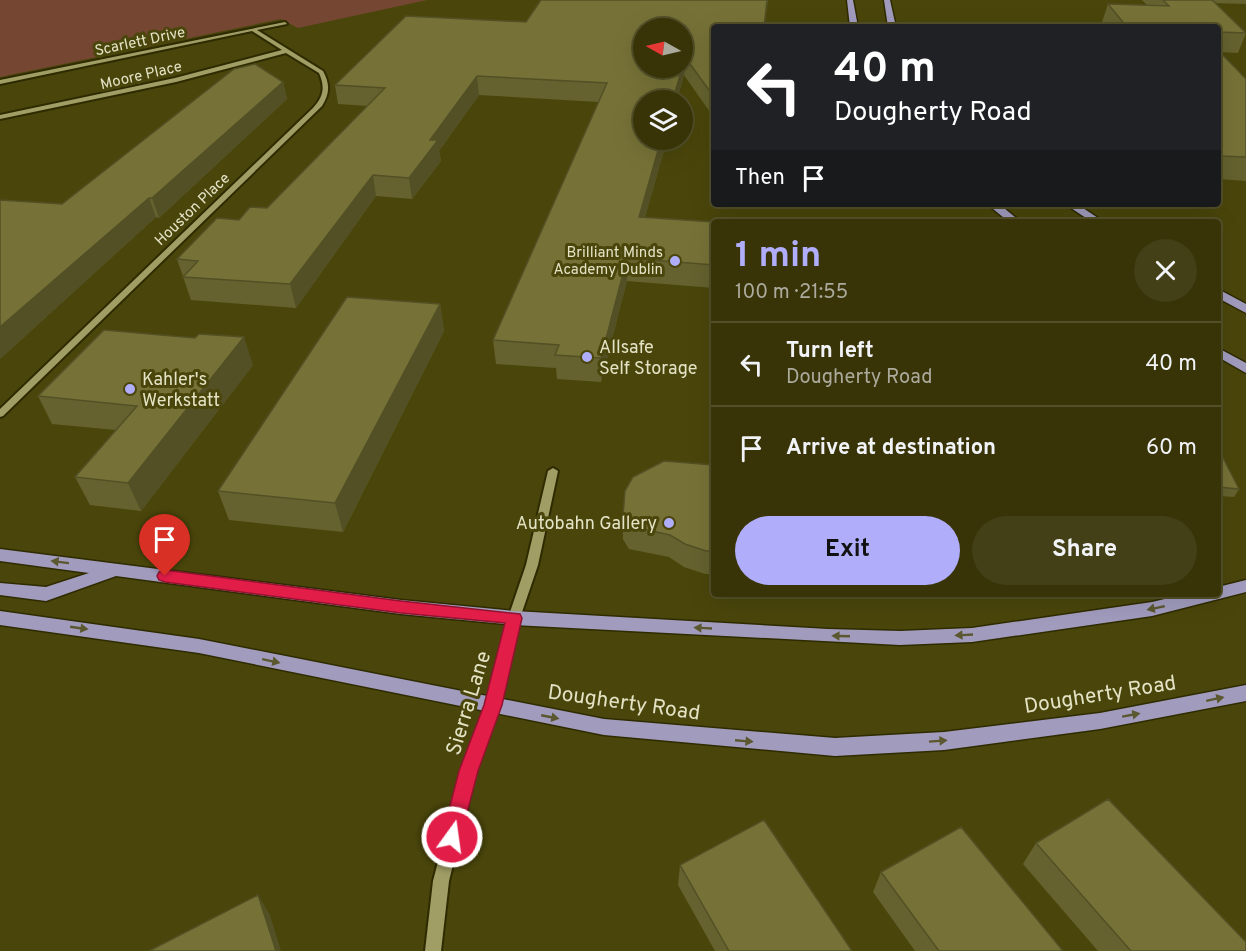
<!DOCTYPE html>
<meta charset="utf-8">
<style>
:root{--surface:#383408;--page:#433f16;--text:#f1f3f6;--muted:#abaa9c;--line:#524f29;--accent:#b0adfa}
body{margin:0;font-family:Overpass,sans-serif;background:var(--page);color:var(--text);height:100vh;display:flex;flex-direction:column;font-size:22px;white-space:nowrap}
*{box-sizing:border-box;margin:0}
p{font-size:20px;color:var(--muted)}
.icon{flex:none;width:33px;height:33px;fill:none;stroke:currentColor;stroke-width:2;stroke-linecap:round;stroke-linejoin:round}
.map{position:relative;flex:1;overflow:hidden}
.side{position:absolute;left:711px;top:219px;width:510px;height:378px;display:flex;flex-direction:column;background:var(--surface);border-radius:6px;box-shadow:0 6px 24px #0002,0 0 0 2px var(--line)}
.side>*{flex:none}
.top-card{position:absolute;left:711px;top:24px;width:510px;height:183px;border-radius:6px;box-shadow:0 6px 24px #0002,0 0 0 2px var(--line);background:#202124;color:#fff;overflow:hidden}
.needle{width:39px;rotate:278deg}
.fabs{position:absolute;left:633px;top:18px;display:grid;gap:12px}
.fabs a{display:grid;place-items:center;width:60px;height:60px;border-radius:50%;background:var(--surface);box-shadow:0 6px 24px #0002,0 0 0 2px var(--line);font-size:30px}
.pin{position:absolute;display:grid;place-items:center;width:51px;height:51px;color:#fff;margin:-62px -26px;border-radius:50% 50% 50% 0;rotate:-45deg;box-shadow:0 0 6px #0007}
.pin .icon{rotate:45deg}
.me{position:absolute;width:66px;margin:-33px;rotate:14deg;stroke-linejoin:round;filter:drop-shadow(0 0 4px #0008)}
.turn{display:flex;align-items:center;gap:21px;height:126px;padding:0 24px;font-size:27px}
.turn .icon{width:78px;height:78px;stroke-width:2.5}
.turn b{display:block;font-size:42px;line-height:51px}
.then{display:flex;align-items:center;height:57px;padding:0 24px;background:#0003;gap:12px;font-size:22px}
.round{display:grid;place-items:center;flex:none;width:63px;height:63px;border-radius:32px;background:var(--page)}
.headline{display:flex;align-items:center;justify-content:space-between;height:102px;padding:0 24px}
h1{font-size:36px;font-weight:700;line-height:45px;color:var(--accent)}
.cta{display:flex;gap:12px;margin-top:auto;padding:12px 24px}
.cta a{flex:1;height:69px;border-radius:36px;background:var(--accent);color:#111;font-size:24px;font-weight:700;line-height:69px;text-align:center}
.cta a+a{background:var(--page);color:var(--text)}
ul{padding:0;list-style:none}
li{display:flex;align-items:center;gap:18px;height:84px;padding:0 24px;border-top:2px solid var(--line)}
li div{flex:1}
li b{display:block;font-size:22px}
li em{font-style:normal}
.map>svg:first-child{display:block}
.green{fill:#754732}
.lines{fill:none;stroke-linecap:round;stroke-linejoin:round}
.minor-casing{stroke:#2f2b00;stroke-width:4}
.major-casing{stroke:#2f2b00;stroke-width:3}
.minor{fill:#a09d65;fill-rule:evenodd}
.major{fill:#a19cbe;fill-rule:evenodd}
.wall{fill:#65622f}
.shaded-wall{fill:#535026}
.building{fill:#767237;stroke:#535026;stroke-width:1.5}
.oneway{fill:#5b572f}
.route{fill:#e11d48;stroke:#92132f;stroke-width:1.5}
.poi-dot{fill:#b0adfa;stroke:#4a460b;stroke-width:2}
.labels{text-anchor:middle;stroke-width:6;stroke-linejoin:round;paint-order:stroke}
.far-street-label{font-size:15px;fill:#e4e3c6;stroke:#4a460b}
.far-poi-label{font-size:15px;fill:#e4e3c6;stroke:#4a460b;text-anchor:end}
.poi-label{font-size:18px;fill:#e4e3c6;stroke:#4a460b;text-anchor:start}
.near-street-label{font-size:21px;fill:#e4e3c6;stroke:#4a460b}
</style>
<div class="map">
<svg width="1246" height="951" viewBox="0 0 1246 951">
<rect width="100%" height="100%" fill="#4a460b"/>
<path class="green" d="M0,0h427l-129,28 -17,-9 -281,58z"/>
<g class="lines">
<g class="minor-casing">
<path id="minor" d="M285,22l2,2 -30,6 66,41c7,13 7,22 -1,35l-319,310 -3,1v-8l313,-301c11,-12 12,-21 6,-35l-33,-20 -110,29 -176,37v-4l175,-37 107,-28 -30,-19 -252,53v-4z
M553,468l5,3 -20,94 -18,53 -20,87 -24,66 -27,110 -8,70h-16l8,-70 29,-110 24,-66 22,-87 18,-53 22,-94z"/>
</g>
<g class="major-casing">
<path id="major" d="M847,0h6l5,27h-8z
M884,0h6l6,27h-8z
M987,204h12l22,18h-12z
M1065,204h12l27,18h-12z
M1218,289l28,15v9l-28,-15z
M1218,348l28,15v10l-28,-16z
M0,549l401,51 113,11 314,18 72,2 72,-3 180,-26 34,-8h32v-7l28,-7v12l-94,24 -180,26 -72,3 -386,-20 -113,-11 -285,-38 -70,25 -46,-6v-12l46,4 43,-14 -89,-12z
M0,611l199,28 405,80 231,19 109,-6 156,-19 146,-28v16l-146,28 -156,21 -109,6 -231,-21 -405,-82 -199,-28z"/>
</g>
<use href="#minor" class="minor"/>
<use href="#major" class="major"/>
</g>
<path class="wall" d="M768,0l-4,27h-50v91l-30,-43 -7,25h-33v40h23l-22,77 69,5v66l-87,-7 -26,101 -44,-3 -1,-11 -60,-4 -3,-24 106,-238 -120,-7 -40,56 2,10 -29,38 -36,-3 -80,112 -105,-8 -14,-41 62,-39 28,-12 101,-102 -30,-2 -3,-19 191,-63z
M1142,0h104v4l-32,-1 4,24h-112l-4,-5 6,-18 39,1z
M1218,32l28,1 -8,20 -18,-1 26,27v102l-28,-2z
M283,82l4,17 -128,119 -3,-1 -156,142v-159l62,4z
M440,304l4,27 -101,201 -114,-12 -11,-29z
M253,365l-112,146 -51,-6 -15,-28 41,-47 -64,-6 -14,-28z
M1218,448l21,41 -5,8 -16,-1z
M714,465v109h-9l-21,-7 -15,-10 -40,-8 -6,-10v-23z
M1036,843l210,108h-148l-75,-87z
M680,865l172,86h-137l-37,-66z
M881,872l182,79h-148l-42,-59z"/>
<path class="shaded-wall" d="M685,57l-1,18 -7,25h-4z
M477,76l2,19 -40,56 2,10 -29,38 -3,-21 21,-38z
M283,82l4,17 -128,119 -7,-20z
M661,140h6l-28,99v-22z
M373,175l3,21 -80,112 -6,-24z
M149,198l7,19 -156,142v-32z
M785,204h30l-30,3z
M627,258v23l-26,101v-24z
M440,304l4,27 -101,201 -8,-29z
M244,337l9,28 -112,146 -13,-28z
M258,895l12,20 11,36h-5z"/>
<path class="building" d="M541,0h226l-3,27h-50v70l-29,-40 -3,10v-39h-38v40h38l-9,32h-29v40h17l-22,77 76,5h-1v43l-87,-7 -26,100 -46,-3 4,-10 -66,-5 114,-257 -130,-7 -47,64h8l-29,38 -36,-3 -83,109 -107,-7 15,-16 -21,-2 40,-41 22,2 11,-13 17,1 118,-120 -50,-3 71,-69 120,6z
M1163,0h49l34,33 -28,-1v-5h-91l-19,-23 61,2z
M1218,50l28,29v78l-28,-1z
M255,64l28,18 -131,116h-3l-149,129v-127l62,4 172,-135z
M347,297l93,7 -105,199 -117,-12z
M104,330l91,8 4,-4 45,3 -116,146 -53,-6 62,-71 -99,-10z
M1218,448l21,41 -21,-2z
M664,461l50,4v86h-8l-21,-7 -15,-9 -41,-9 -6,-10 2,-25 8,-14z
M1108,799l138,143v9h-115l-95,-108z
M764,820l88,131h-123l-49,-86z
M961,827l102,124h-124l-58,-79z
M258,895l18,56h-127z"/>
<defs><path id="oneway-solid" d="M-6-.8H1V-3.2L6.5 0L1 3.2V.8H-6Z" transform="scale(1.5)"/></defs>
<g class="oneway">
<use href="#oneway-solid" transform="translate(60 562) rotate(-173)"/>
<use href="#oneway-solid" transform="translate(1156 608) rotate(168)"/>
<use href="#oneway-solid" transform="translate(79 628) rotate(8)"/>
<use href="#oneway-solid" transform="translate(703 628) rotate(-177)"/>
<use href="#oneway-solid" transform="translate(964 635) rotate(177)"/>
<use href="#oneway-solid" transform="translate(841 636) rotate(-178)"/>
<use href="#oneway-solid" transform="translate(271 661) rotate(12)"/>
<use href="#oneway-solid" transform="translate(1215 699) rotate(-12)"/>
<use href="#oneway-solid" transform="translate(1131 715) rotate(-10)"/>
<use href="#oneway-solid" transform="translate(550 717) rotate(11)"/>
<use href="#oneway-solid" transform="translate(744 741) rotate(5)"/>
<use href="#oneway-solid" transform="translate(938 741) rotate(-4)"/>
</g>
<path class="route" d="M165,570l236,31 119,13 2,4 -20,87 -24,66 -19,72 -7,3 -7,-3 -3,-6 17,-66 25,-66 21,-82 -104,-10 -236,-31 -6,-2 -2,-4 2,-4z"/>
<g class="poi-dot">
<circle cx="675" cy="261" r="6"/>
<circle cx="587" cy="357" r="6"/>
<circle cx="130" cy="389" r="6"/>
<circle cx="669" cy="523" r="6"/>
</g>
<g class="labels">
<g class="far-street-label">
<text transform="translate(140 41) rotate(-12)" y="5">Scarlett Drive</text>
<text transform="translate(141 75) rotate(-13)" y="5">Moore Place</text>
<text transform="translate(192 209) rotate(-44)" y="5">Houston Place</text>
</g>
<g class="far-poi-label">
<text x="663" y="257">Brilliant Minds<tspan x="663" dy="17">Academy Dublin</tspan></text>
</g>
<g class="poi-label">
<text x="599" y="353">Allsafe<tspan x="599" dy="21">Self Storage</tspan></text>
<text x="142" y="385">Kahler's<tspan x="142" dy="21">Werkstatt</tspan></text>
<text x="657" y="529" text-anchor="end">Autobahn Gallery</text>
</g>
<g class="near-street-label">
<text transform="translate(1100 694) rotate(-9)" y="7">Dougherty Road</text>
<text transform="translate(624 702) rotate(8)" y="7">Dougherty Road</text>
<text transform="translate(468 703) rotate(-73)" y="7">Sierra Lane</text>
</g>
</g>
</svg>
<div class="fabs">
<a><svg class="needle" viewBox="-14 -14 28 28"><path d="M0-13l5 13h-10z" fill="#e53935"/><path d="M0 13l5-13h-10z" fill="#abaa9c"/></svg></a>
<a><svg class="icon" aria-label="layers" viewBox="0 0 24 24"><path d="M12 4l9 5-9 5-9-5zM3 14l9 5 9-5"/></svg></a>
</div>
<div class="pin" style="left:165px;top:576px;background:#d93025"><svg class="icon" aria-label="arrive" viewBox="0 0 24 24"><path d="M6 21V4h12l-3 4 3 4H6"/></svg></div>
<svg class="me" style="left:452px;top:837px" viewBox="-20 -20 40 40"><circle r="17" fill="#e11d48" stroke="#fff" stroke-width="3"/><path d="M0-11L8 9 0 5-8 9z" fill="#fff"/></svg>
<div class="top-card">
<div class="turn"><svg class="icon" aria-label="left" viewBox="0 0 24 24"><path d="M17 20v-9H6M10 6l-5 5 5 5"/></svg><div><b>40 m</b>Dougherty Road</div></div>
<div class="then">Then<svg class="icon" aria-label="arrive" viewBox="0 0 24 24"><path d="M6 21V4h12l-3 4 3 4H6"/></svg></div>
</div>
<section class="side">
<div class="headline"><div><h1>1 min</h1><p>100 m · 21:55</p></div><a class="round"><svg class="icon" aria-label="close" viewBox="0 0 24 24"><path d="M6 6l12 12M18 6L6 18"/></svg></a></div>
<ul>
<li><svg class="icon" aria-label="left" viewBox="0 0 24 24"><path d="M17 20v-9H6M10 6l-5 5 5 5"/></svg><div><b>Turn left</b><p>Dougherty Road</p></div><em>40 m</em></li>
<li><svg class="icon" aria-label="arrive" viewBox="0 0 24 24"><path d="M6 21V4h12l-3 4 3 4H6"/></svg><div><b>Arrive at destination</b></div><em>60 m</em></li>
</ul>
<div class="cta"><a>Exit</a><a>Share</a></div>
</section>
</div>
